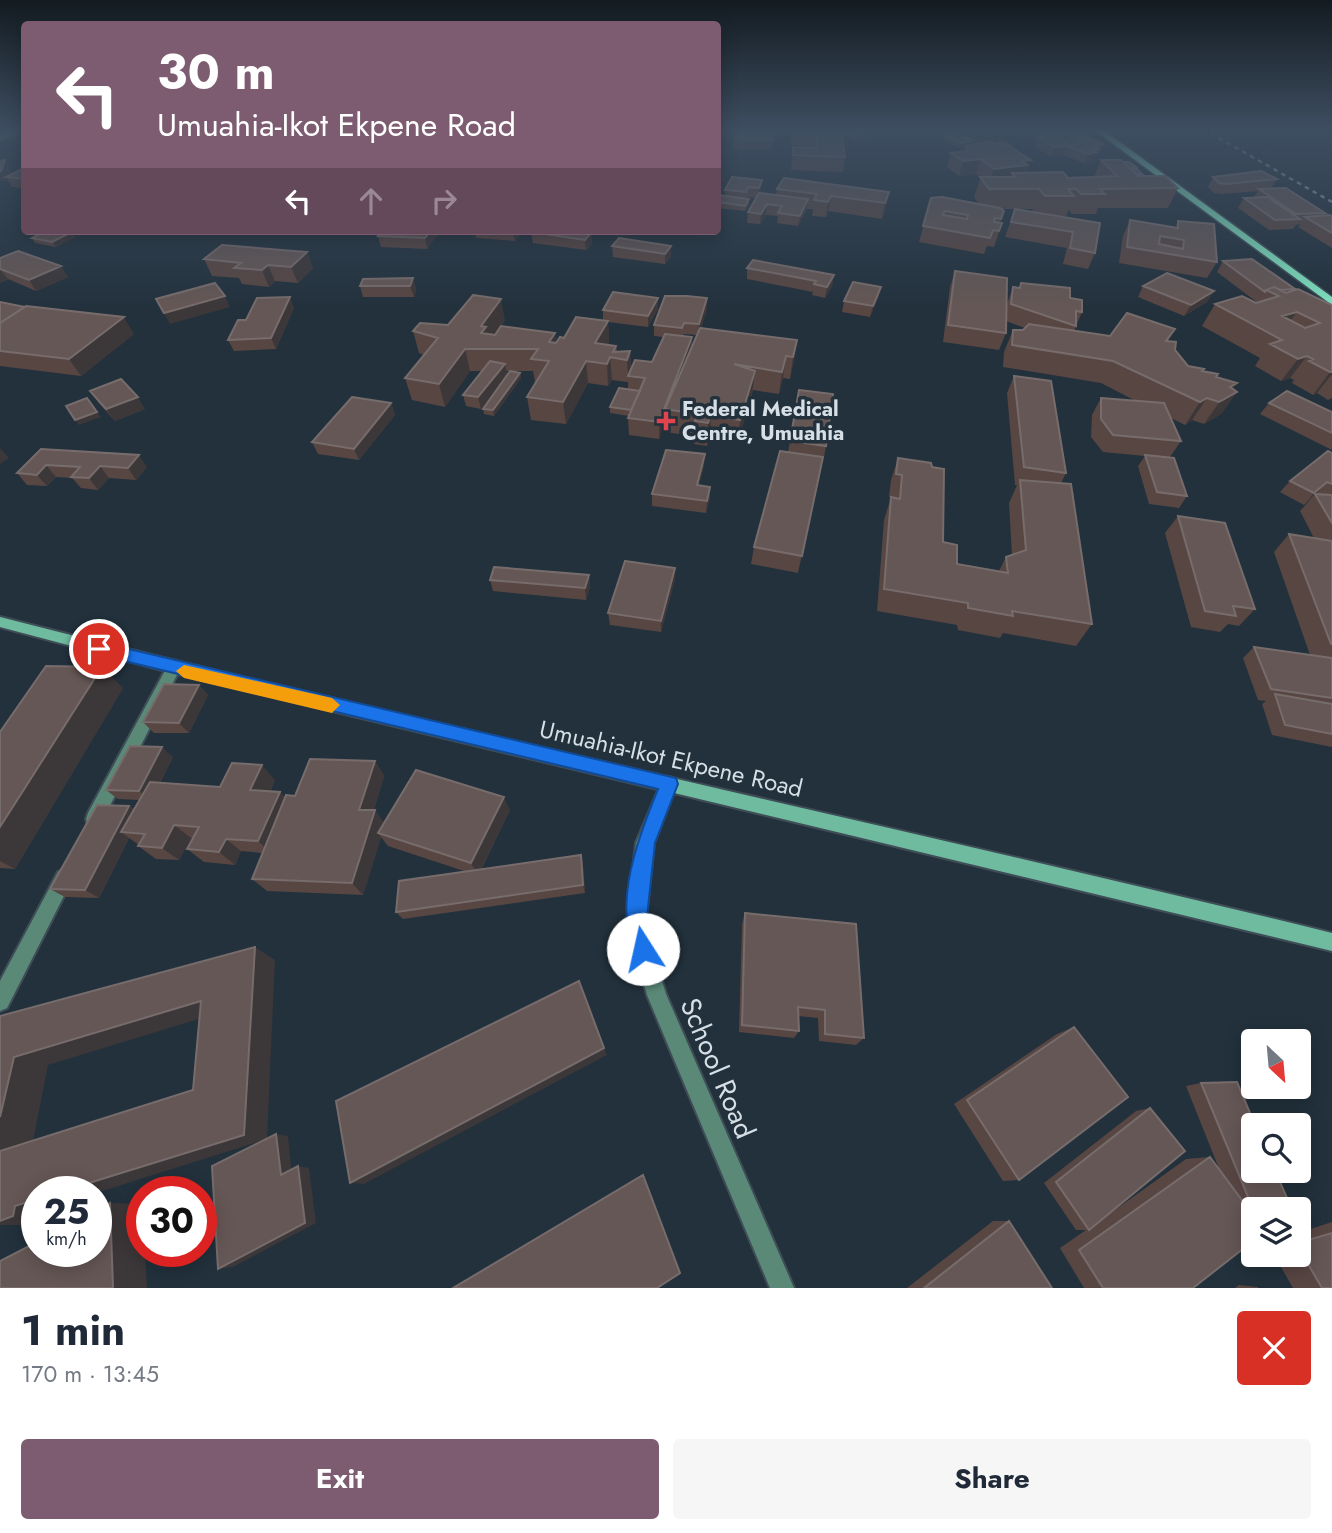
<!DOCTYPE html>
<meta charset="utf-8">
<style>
:root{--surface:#fff;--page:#f6f6f7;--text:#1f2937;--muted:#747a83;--accent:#7d5c71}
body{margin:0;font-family:Jost,sans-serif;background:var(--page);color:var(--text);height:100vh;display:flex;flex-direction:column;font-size:26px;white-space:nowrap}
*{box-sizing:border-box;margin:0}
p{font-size:23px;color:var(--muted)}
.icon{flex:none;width:38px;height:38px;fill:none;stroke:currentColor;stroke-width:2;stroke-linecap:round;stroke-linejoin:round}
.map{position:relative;height:1288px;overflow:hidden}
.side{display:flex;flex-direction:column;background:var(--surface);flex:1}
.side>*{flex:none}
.top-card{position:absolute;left:21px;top:21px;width:700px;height:214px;border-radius:7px;box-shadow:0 4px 18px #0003;background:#7d5c71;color:#fff;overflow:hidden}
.needle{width:46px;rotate:154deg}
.tools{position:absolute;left:1241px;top:1029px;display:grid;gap:14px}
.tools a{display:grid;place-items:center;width:70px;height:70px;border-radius:7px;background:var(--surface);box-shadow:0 4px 18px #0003;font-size:35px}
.speed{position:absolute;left:21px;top:1176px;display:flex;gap:14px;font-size:35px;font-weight:700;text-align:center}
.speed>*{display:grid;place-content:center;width:91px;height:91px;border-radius:50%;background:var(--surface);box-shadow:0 4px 18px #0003;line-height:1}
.speed small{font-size:18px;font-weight:400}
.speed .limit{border:10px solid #d22;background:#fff;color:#111}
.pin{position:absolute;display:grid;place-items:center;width:60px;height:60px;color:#fff;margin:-30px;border:4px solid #fff;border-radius:50%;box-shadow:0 2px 7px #0007}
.me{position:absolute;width:77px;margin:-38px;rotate:350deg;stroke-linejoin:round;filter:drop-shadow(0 0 5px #0008)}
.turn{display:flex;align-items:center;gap:24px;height:147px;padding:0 21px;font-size:32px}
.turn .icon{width:91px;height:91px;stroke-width:2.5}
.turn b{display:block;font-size:49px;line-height:60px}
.lanes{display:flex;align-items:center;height:66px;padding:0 21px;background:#0003;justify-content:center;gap:35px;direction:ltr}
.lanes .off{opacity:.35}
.round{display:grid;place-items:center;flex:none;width:74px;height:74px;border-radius:7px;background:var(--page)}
.head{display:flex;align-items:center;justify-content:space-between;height:119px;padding:0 21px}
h1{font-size:42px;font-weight:700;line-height:52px}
.button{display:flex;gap:14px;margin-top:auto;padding:14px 21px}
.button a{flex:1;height:80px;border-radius:7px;background:var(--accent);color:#fff;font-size:28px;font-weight:700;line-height:80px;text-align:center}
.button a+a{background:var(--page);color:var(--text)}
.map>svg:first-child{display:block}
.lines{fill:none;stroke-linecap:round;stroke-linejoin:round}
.minor-casing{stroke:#3f4d57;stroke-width:4}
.secondary-casing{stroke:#3f4d57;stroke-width:4}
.primary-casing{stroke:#3f4d57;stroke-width:3}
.minor{fill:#5b8977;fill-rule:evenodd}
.secondary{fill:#6fbba0;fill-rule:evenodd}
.primary{fill:#7ee2bf;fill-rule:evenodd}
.rail{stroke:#8f9ba3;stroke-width:2.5;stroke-dasharray:4.5 4.5;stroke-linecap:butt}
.wall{fill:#584643;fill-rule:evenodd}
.shaded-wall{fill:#3c3739}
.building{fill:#655755;stroke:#776c6c;stroke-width:2;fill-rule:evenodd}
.route{fill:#1a73e8;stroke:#114b97;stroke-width:2}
.slow{fill:#f59e0b}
.health-dot{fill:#e0444e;stroke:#22313c;stroke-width:2.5}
.labels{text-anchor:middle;stroke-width:7;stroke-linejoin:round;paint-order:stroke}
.far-poi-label{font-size:21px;font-weight:bold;fill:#d6dfe6;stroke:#22313c;text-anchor:start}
.street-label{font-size:24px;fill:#d6dfe6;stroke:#22313c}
.near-street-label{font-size:28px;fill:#d6dfe6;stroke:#22313c}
</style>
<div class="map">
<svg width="1332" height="1288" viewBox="0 0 1332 1288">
<rect width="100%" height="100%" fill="#22313c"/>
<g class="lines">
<g class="minor-casing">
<path id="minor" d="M24,129v4l-24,7v-4z
M173,663l5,2 2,4 -80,156 -6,2 -6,-2 -2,-6 2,-6 80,-148z
M669,777l6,2 2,5 -23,59 -9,83 21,68 128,294h-24l-123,-293 -20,-69 9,-83 27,-64z
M64,869l6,3 3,6 -3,6 -63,124 -7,3v-30l58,-109z"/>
</g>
<g class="secondary-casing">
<path id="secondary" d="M0,617c442,113 889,207 1332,316v18l-1166,-280 -166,-44z"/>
</g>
<g class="primary-casing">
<path id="primary" d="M1093,129h9l230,168v8z"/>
</g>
<use href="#minor" class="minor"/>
<use href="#secondary" class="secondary"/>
<use href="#primary" class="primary"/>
<path class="rail" d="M1203,129l129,73"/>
</g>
<path class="wall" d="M722,129h55l-1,7 -4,-1v14h-39l1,-15 -13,-1z
M792,129h80v10l-16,3 -14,-9 3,24 -2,15 -52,-2 2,-23 21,1v-2l-23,-1z
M1015,129h56l28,24 -2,1 -4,8 -9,1 -21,-8 -12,2 -17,-11 4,-9 4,-2 -8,2z
M1127,129h37v1l-33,2z
M945,135l29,5 -1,4h22l17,2 -1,1 20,13 -4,13 41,5 26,-1 7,-17 22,2 13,5v2l6,5 -1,2 37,12 -10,20h-70l-2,6h-24l-3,-4 -3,6h-12l41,37 -7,16 -25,-5 4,-16 -62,-11 10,-28 20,4 -3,-4h-30l2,2 -4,12h2l-8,24 -7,-1 -3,8 -65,-12 12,-44 48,6 -5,-7 7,-20 -5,-3 -17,2 -12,-9 4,-14 13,-2 1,-5 -5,2 -17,-8z
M24,168v20l-12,-1 -4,-7 -8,1 11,-11 -1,5z
M1213,177l64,2 -6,9 54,25 -1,2 8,1v32l-34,-21 2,-3 -4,1 -3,4 -24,1 -31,-22 6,-10 10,-1 4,-6 -37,3 -7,-1 -6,-6z
M762,180l-2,13 16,2 1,-6 112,3 -3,15 -4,12 -54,-8 -2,6 -14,-1 1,-7h-6l-9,17 -21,-3 1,-7 -12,-1 -6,9 -13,-1 1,-11 9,-14 -10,-1v1l2,1v5l-4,7 -27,-3v-12h7v-6z
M1130,220l45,8 3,-7 39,41 -10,16 -88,-15 4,-27z
M382,231h55l1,3 -11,15 -46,-2 -3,-11z
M475,231h48l-8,10 -39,-3z
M72,232l3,5 -19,10 -21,-4 -3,-5z
M531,232l60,1 1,11 -6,6 -53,-7z
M612,246h59v10l-6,8 -52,-7z
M307,252l6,16 -15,15 -23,-2 -6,6 -27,-3 -3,-6 -27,-2 -8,-17z
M0,258l68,19 -32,14 -28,-12 -8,4z
M1223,261l72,28 37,16v93l-4,2 -11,-7 -4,2 -21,-12 2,-3 -4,-2 -9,3 -26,-15 5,-8 -58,-32 13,-22 43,-1 -41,-31z
M747,268l87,7 -2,11 -7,12 -13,-3 1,-3 -66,-13z
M955,271l51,38 1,-5 6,-17 6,1 2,-5 49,15 12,14 -8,19 36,5 65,-7 -7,12 20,25 28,11 21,6 -4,5 4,4 -16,22 -17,10 -12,-4 -7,5 -14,-7 10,23 -11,16 17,39 -8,12 -30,-4 -11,-38 7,-10 -42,-4 -12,-15 1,-22 9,-17 35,3 -35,-18 -98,-16 1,-15 9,-22h10l2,-2 -19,-7v12l-7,17 -56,-8 7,-55z
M413,278l3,11 -2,8h-51l-3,-11z
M1143,286l71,5 -7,11 -23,14 -46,-19z
M881,287l-3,11 -8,19 -28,-5 2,-11z
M707,298v11l-6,19 96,12 -7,39 -7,-1 -4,16 -26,-4 -15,52 -28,-4 -3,8 -13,-2v-8l-29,-4v-10l-6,17 -30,-4 -1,-17 1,-2 -19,-3v-6l18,-17v-8l-16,-2 -4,6 -20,-3 -22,41 -35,-4 -4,-23 10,-15h-2l-2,-11h-22l9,2 1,5 -27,38 -10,-2 -1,-5 27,-38h-4l1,4 -26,34 -15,-3 -3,-11 19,-24h-12l-25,36 -33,-7 -7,-22 19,-23 -5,-2 -6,-22 35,-6 57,-5 -10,15 60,-2 1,10 8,-5 39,-18v-10l55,-1 -10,18 -40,-5 1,21 -1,2 8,1 1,5h13l1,19 21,-8 11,-25 -9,-1v-11zM684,334l13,1 -5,13v-11l-9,-1z
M0,302l134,32 -53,42 -81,-10z
M294,308l-18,41 -42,2 -6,-11 18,-20z
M1014,376l52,97 -5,10 31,141 -16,22 -73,-13 -3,5 -42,-8 -1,-5 -80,-14 7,-91 7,-23 3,1 -5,-1 2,-17 7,-22 34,9 11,75 14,22 42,7 7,-14 6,-2 -3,-52 8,-18h-2l-8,-92z
M799,390l27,56 -2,11 -8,-1 7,1 -25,116 -47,-9 3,-17 34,-95z
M90,391l55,18 -30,12 -17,-19z
M391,403l4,12 -36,45 -41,-6 -6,-12z
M1269,403l63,9v38l-72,-36z
M41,449l106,18 -11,13 -27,-2 -11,12 -17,-2 -9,-10 -16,-1 -9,9 -20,-1 -10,-12z
M1332,453v294l-60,-12 -10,-31 4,-3 -8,-1 -15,-42 11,-11 56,8 -36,-103 15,-18 25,4 -14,-27 11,-12 -7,6 -24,-13 10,-11z
M704,466l-5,19 11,13 -4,15 -54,-7v-12z
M1178,516l77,93 -16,17 -11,-2 -8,8 -29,-5 -26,-94z
M589,575l1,12 -4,13 -93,-9 -3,-11z
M675,579l-14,53 -51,-7 -2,-12z
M199,685l9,10 -19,38h-35l-11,-11z
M123,688l-108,181 -15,-1v-136z
M173,757l-13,26 60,4 55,-7 -5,12h10l5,6 10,-2 80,-35 9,15 -10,34 10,13 126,-13 -29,60 100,-15 2,9 2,29 -182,26 -7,-7 71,-40 -79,-26 -7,-9 -18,58 -96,-4 -15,-12 11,-26 -22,-2 -6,14 -31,-3 -17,-13 6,-11h-2l-12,22 -23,-1 -18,-13 1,-1 -10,-7 -30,60 -34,-1 -15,-8 79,-83 5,3 6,-9 -22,-1 -12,-9z
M745,913l119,125 -8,7 -37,-4 -1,-23 -20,-2 1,15 -5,7 -55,-6 3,-108z
M1074,1027l-55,153 -16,1 -49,-77 103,-70z
M1201,1083l52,126v32l-60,47h-109l-24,-40 26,-18h-10l-32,-47 92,-72 14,-3 -38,104 74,-53 24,-2 10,14 -34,-85z
M993,1221h16l43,67h-145z
M1332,1222v66h-39l-19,-33h24v-22z
M1239,1285l19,2v1h-23z"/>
<path class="shaded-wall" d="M1037,129h23l-1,2h-15l-2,4 -8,2z
M873,130l-1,9 -16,3 2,-10z
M974,140l-1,4 -13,4 1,-5z
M1103,144l-4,9 -2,1 -4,8 -9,1 4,-9 8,-8z
M1066,146l-3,9 -12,2 4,-10z
M981,159l-5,15 -17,2 4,-15z
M5,160l6,10 -2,7h-3l2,4h-8v-10z
M1031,160l-5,15 -14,-2 -3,8 -19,2 4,-14 28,-8z
M762,180l-1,10 -3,8 1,-10z
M889,192l-3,15 -4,12 3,-16z
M831,196l-3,15 -2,6 2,-15z
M808,199l-2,11 -8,16 2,-10z
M767,204l-1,11 -6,9 1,-10z
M430,231h7l1,3 -11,15 -2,-11z
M513,231h10l-8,10z
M72,232l3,5 -19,10 -4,-5z
M591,233l1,11 -6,6 -1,-10z
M671,246v10l-6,8v-10z
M307,252l6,16 -15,15 -7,-16z
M268,265l7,16 -6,6 -7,-17z
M61,266l7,11 -32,14 -7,-11z
M0,269l8,10 -8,4z
M834,275l-2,11 -7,12 2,-11z
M413,278l3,11 -2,8 -4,-11z
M881,287l-3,11 -8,19 3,-11z
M1214,291l-7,11 -23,14 7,-11z
M225,296l5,11 -60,17 -6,-11z
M290,297l4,11 -18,41 -5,-11z
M658,298v11l-10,18v-11z
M707,298v11l-9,27 1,-12z
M501,299l4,21 -20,29 -4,-23z
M1297,312l-16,21 1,-17z
M124,317l10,17 -53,42 -12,-17z
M608,321l1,22 -10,20 -4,-20z
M555,333l3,22 -9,-13z
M692,337l-1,17 -26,55v13l-6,17v-17z
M797,340l-3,22 -4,17 3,-22z
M465,349l5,22 -25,36 -6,-23z
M630,351l1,22 -3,3 -1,-16z
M786,356l-3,22 -4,16 3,-22z
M1307,356l-17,22 -9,3 17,-22z
M610,357l2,23 -4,6 -1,-22z
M586,361l2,22 -22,41 -3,-22z
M505,364l2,11 -26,34 -3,-12z
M755,371l-3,23 -14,48 2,-22z
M1330,372h2v2l-15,19 -4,2z
M520,373l1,5 -27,38 -1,-6z
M1237,383l-11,15 11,-6 -16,22 -17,10 26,-37z
M138,397l7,12 -30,12 -9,-12z
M1207,398l-15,22 -7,5 15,-23z
M391,403l4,12 -36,45 -5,-11z
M97,412l4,5 -22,8 -4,-5z
M711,415l-1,23 -3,8 1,-23z
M0,448l9,10 -9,6z
M705,454l-1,12 -8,31 1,-12z
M139,455l8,12 -11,13 -8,-12z
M46,465l10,12 -9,9 -10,-11z
M100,466l9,12 -11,12 -9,-12z
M1327,482l-11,12h-1l-11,11 10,-12z
M710,487v11l-4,15 1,-12z
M675,568v11l-14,53v-11z
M589,575l1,12 -4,13 -1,-12z
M102,667l21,21 -108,181 -15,-8v-34z
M199,685l9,10 -19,38 -10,-10z
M162,747l11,10 -22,43 -12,-9z
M375,761l9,15 -14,47 -11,-13z
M262,765l13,15 -11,24 -14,-14z
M280,792l13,14 -21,48 -14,-13z
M504,797l6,13 -32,65 -7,-12z
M129,806l12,9 -20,17 8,6 -30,60 -14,-8z
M375,810l10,14 -7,9 3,4 -18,58 -11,-12z
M174,825l17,13 -12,22 -17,-12z
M226,839l15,12 -6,14 -16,-13z
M581,855l2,9 2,29 -2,-8z
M255,947l20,13 -8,179 -171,54 -36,-1 184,-57z
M579,981l28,74 -243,129 -14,-1z
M201,1001l24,10 -177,54 -18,92 -30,-3v-37l14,-60z
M276,1134l12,2 4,40 -11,-1z
M298,1166l11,2 7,55 -83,44 -15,2z
M37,1199v22l-13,4h-24v-10l15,-9z
M110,1203l32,1v47h3l2,37h-34z"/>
<path class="building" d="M734,129h14v3l24,2 1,6 -39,-1z
M792,129h49l4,28 -52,-2v-8l24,1 -1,-16 -24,-1z
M852,129h20l1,1 -15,2z
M1071,129l32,15 -7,2 3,3h-7l5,3 -9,2 -22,-8 -11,1 -17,-10 14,-2 -8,-4zM1073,134l8,6 -4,1 4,2 -12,2 -14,-9z
M954,133l20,7 -13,3 -16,-8z
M990,141l6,4 9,-1 26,16 -9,1 5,4 -33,4 -13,-10 -18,2 -12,-8 17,-2 -2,-5z
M1003,142l9,4h-2l-5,-2h-10z
M5,160l-4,11h-1v-10z
M1101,160h20l17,16h27l13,12 -78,1 5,5h-24l-5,-5h-8l6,7h-29l-6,-7h-50l-9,-12h35l-3,-4 51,-1 5,6 49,-2z
M1123,162h6l7,5 -7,1z
M24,168v11l-18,-2z
M1131,169h6l5,5h-6z
M1261,171l16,8 -51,5 -7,-1 -6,-6z
M732,177l30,3 -3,8 -11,-1 -2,5 -21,-2z
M784,178l105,14 -4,11 -54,-7 -3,6 -14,-2 3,-6 -40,-5z
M1286,188l39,25 -29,1 -37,-25z
M759,193l49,6 -8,17 -22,-3 4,-7 -15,-2 -6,10 -13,-2z
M718,195l31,4 -4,7 -27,-4z
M942,197l58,11 4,3 -3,8 -6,-1 -1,4 8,1 -3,8 -6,-1 -3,8 -67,-12 8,-28zM945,211l23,4 -1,4 -24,-4z
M1267,197l33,22 -25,1 -31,-22z
M1015,209l85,14 -5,30 -25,-5 3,-16 -62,-10z
M1330,215l2,1v17l-27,-16z
M1130,220l48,8v-7l36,3 3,38 -90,-15zM1160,236l24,4 -1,9 -24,-5z
M46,231h23l3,1 -20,10 -20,-4z
M382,231h48l-5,7 -47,-2z
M532,231h41l18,2 -6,7 -54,-8z
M619,238l52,8 -6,8 -53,-8z
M222,245l85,7 -16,15 -23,-2 -6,5 -28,-2 7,-5 -37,-4z
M18,251l43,15 -32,14 -29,-11v-11z
M1252,259l43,30 -14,1 -7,-3 -8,3 -1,2 -42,-31z
M753,260l81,15 -7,12 -13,-3 2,-3 -69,-13z
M955,271l52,7 -1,55 -58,-8z
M1167,273l47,18 -23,14 -48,-19z
M413,278l-3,8h-50l3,-7z
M853,282l28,5 -8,19 -29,-5z
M215,283l10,13 -61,17 -8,-14z
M1021,283l49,5v10l12,2v12l-6,-1v15l-65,-22 2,-17 7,1z
M1274,287l12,6 12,-4 34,16v67h-2l-21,-11 4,-2 -6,-3 -9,3 -28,-15 12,-4 -67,-36 27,-8 14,7 23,-7 -13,-6zM1297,312l23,11 -15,5 -23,-12z
M613,292l45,6 -10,18 -45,-6z
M473,295l28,4 -20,27 5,1 -5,6 14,2 6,-9 54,7 -6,9 7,1 4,-6 4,1 12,-21 32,4 -13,22 21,3 -3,6 17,-1 -3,9 -17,-3 -3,7 -21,-3 -23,41 -36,-5 22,-36 -18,-2 7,-10h-73l-26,35 -34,-6 33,-40 -25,-7 7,-8 28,2z
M665,296h22l20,2 -8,26 -15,-1 -2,5 -28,-3z
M290,297l-19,41 -43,2 10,-20h8l11,-22z
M0,302l25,5 -25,16z
M26,306l98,11 -55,42 -69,-8v-28z
M1127,313l48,16 -9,12 10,1 -1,8 13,16 16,3 -2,2 16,3 -2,3 21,6 -7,4 7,5 -18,10 -12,-4 -7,4 -87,-41 -101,-16 1,-15h10l6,-6 81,12z
M700,328l97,12 -4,17 -7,-1 -4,16 -48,-8 21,7 -15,49 -29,-5 -3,8 -13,-2 2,-7 -32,-5z
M665,334l27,3 -33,85 -31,-4 17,-40 -17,-2 7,-16 17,2z
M490,361l15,3 -27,33 -15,-2z
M510,371l10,2 -27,37 -10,-1z
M1014,376l37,5 15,92 -42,-6z
M121,379l17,18 -32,12 -16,-18z
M619,388l21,3 -9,19 -21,-3z
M799,390l34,4 -7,52 -36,-5z
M1287,391l45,21v21l-63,-30z
M352,397l39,6 -37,46 -42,-7z
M87,398l10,14 -22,8 -9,-14z
M1101,398l63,5 17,38 -68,-6 -12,-16z
M41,449l98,6 -11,13 -28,-2 -11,12 -18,-1 9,-10 -34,-2 -9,10 -20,-2z
M666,450l39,4 -8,31 13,2 -3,14 -55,-7z
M780,451l43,6 -21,99 -48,-9z
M1328,451l4,2v31l-5,-2 -13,11 -24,-12z
M1145,455l29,3 13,38 -30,-4z
M898,458l33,5 1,4 12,2 -1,73 14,3v19l51,9 -2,-16 20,-7 -6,-70 51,4 21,140 -80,-13 1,5 -45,-8v-5l-84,-14 7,-92 9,2 2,-24 -6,-1z
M1315,494l17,1v28z
M1178,516l47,7 30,86 -22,-3 3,10 -31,-5z
M1289,534l43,7v103h-1z
M625,561l50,7 -14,53 -53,-8z
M494,567l95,8 -4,13 -95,-8z
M1254,647l78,11v40l-61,-9z
M46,666l56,1 -102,160v-95z
M164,684l35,1 -20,38 -36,-1z
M1275,694l57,10v30l-47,-9z
M130,746l32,1 -23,44 -33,-1z
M310,759l65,2 -16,49h16l-23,73 -100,-4 34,-84 9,1z
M232,763l30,2 -12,25 30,2 -22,49 -32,-2 -7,13 -32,-3 12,-22 -25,-2 -12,23 -24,-2 7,-12 -24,-2 29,-50 70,5z
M416,770l88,27 -33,66 -93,-30z
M97,805l32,1 -44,84 -35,-1z
M581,855l2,30 -187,27 3,-31z
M745,913l111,11 8,114 -39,-4v-24l-27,-3 1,24 -57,-6z
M255,947l-11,188 -184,57h-23v7l-22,7 -2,10 -13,5v-70l193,-61 8,-89 -187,56 -14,60v-101z
M579,981l25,67 -254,135 -14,-82z
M1074,1027l54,70 -109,83 -52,-80z
M1237,1082l18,43h-2v46h22l17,38h-39l-52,-126z
M1150,1108l35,43 -96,79 -33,-48z
M276,1134l5,41 17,-9 7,57 -87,46 -6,-103z
M1210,1157l43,58v26l-60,47h-90l-24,-38z
M643,1175l37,98 -23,15h-204z
M110,1203l3,85h-113v-27l37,-19v9h59v-40z
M1009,1221l43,67h-128z
M1332,1233v55h-10l-24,-41v-4z"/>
<linearGradient id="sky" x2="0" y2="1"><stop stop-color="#131b21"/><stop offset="0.42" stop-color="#3e4e61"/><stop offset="1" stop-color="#3e4e61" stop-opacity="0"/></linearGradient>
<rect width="1332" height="309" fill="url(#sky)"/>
<path class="route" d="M99,642l577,136 2,6 -23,59 -9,83 7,23 -3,8 -7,3 -8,-3c-22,-54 2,-117 23,-168l-559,-134 -8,-6z"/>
<path class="slow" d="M184,665l148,33 8,7 -8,8 -148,-35 -8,-7z"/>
<path class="health-dot" d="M662.5 410.5h7v7h7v7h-7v7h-7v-7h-7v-7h7z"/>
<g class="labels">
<g class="far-poi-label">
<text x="682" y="416">Federal Medical<tspan x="682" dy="24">Centre, Umuahia</tspan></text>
</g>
<g class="street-label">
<text transform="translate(671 759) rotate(13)" y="8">Umuahia-Ikot Ekpene Road</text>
</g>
<g class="near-street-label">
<text transform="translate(718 1068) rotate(67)" y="10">School Road</text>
</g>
</g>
</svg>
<div class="tools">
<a><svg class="needle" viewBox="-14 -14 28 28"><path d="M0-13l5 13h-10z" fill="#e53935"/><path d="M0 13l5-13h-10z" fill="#747a83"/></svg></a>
<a><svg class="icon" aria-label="search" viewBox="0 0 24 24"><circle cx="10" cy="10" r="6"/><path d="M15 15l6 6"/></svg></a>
<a><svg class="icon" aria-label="layers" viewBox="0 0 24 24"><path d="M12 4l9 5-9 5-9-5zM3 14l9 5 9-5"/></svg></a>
</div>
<div class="speed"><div>25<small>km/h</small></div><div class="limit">30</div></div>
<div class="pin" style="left:99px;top:649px;background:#d93025"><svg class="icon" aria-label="arrive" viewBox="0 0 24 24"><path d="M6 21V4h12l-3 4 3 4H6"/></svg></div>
<svg class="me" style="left:643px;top:949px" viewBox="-20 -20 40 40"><circle r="19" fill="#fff"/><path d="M0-13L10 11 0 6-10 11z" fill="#1a73e8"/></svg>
<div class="top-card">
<div class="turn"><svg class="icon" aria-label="left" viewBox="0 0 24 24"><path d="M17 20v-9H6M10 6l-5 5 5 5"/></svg><div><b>30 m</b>Umuahia-Ikot Ekpene Road</div></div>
<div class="lanes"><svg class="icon" aria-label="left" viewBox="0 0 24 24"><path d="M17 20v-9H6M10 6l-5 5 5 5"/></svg><svg class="icon off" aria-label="ahead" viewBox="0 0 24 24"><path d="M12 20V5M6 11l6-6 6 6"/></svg><svg class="icon off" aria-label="right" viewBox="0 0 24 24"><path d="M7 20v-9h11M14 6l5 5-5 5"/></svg></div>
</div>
</div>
<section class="side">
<div class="head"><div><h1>1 min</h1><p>170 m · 13:45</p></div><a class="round" style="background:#d93025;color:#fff"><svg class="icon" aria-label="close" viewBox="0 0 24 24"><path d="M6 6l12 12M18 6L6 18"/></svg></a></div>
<div class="button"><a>Exit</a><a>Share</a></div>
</section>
